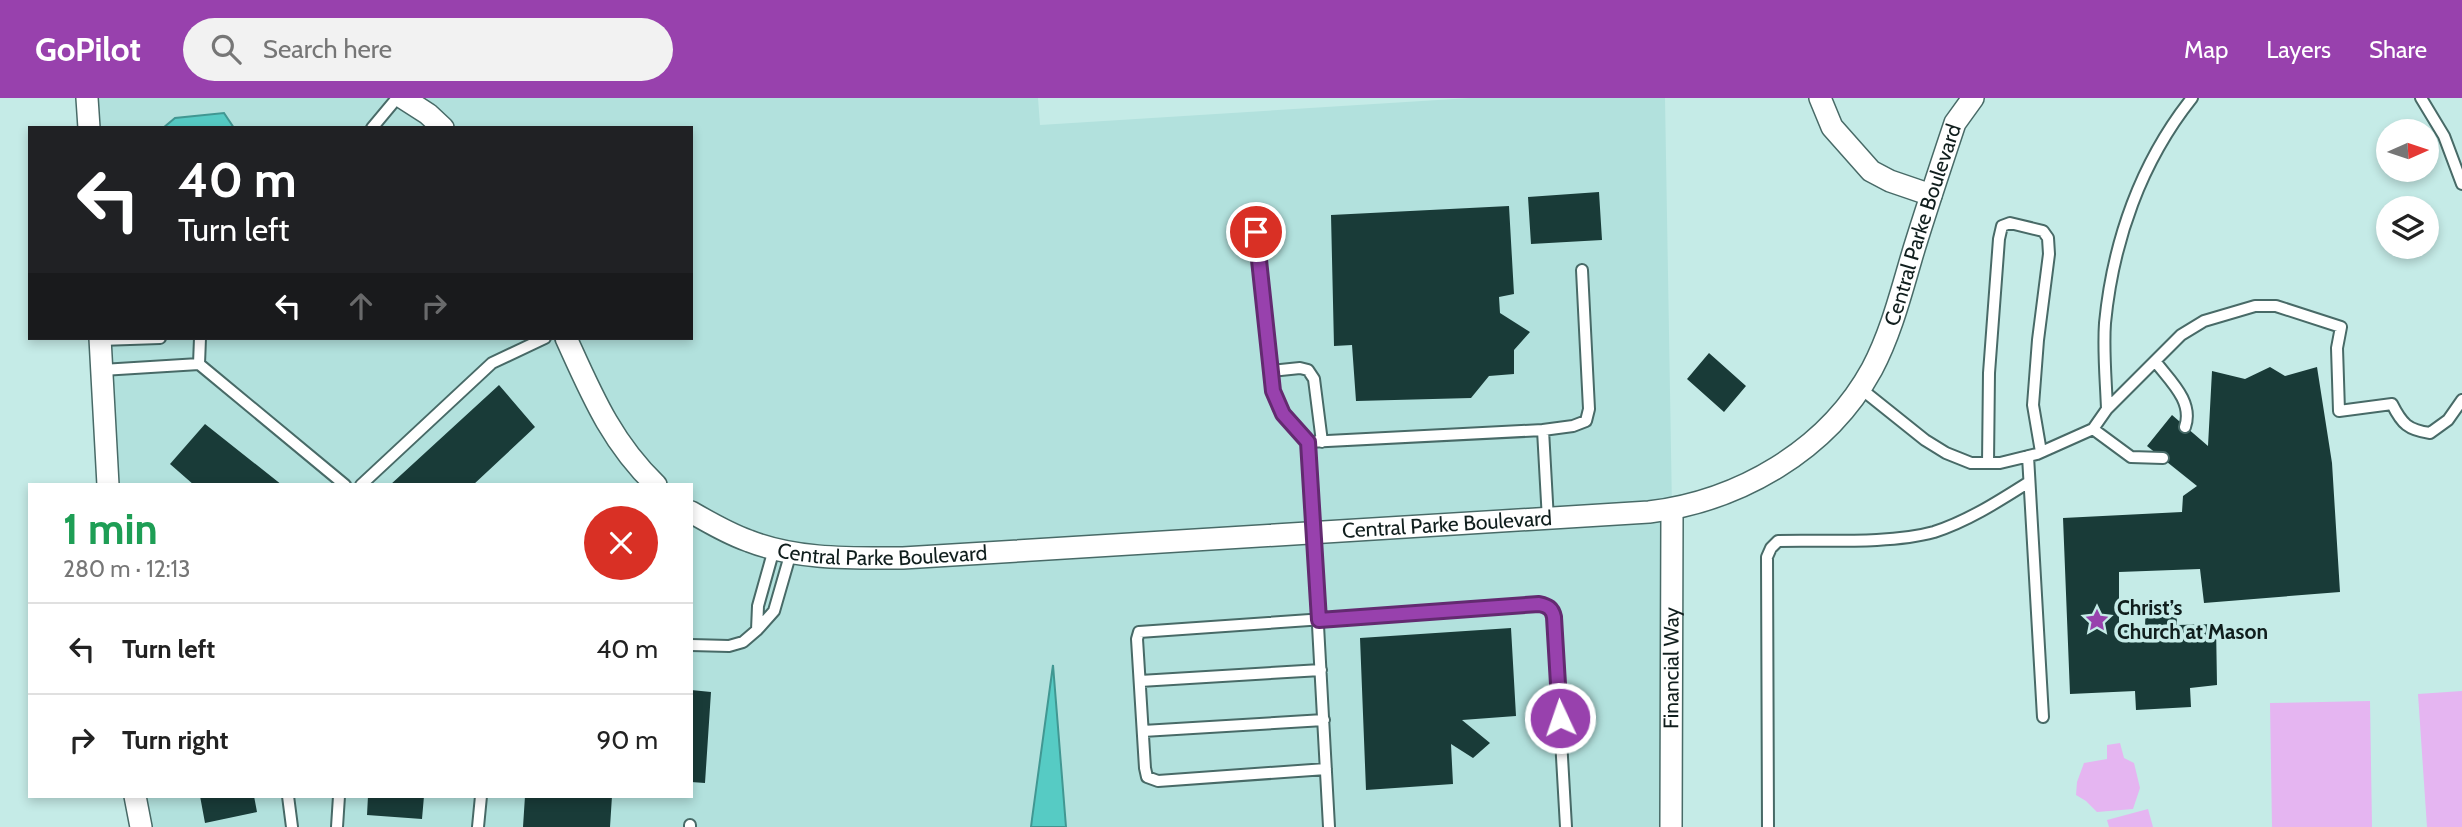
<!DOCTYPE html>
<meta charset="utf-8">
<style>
:root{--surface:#fff;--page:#f2f2f2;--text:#222;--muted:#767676;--line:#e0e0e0;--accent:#9841ad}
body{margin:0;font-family:Cabin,sans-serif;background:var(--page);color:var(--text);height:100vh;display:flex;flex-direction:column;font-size:26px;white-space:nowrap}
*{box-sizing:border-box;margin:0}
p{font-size:23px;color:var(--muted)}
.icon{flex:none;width:38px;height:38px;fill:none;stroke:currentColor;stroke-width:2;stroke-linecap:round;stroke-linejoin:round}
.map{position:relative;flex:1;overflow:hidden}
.sheet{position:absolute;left:28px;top:385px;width:665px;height:315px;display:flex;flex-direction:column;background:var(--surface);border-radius:0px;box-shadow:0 4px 10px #0003}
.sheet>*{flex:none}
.top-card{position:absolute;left:28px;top:28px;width:665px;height:214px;border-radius:0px;box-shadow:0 4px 10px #0003;background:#202124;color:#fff;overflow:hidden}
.needle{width:46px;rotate:87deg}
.controls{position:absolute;left:2376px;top:21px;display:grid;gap:14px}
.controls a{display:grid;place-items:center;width:63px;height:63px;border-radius:50%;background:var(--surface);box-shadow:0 4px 10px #0003;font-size:35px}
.pin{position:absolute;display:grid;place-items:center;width:60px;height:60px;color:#fff;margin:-30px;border:4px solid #fff;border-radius:50%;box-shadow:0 2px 7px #0007}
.me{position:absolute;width:77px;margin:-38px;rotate:357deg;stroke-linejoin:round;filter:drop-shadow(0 0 5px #0008)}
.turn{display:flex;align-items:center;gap:24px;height:147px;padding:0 35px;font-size:32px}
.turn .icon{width:91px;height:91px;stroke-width:2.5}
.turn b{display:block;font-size:49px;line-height:60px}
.lanes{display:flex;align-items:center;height:66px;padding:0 35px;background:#0003;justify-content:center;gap:35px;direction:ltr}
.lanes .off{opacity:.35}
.round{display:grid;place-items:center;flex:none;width:74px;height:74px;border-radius:37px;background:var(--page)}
.overview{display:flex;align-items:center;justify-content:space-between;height:119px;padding:0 35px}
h1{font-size:42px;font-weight:800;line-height:52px;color:#1e9e55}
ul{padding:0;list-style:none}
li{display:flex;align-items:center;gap:21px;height:91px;padding:0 35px;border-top:2px solid var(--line)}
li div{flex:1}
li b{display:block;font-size:26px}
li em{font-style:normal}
header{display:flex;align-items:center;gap:42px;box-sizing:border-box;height:98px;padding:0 35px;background:var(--accent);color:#fff}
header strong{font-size:33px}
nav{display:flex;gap:38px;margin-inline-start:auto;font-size:24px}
.search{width:490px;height:63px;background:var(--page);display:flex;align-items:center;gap:18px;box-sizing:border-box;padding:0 24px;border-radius:38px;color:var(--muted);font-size:26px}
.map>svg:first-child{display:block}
.built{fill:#b2e1dd}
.green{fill:#e5b5f1}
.water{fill:#56cbc4;stroke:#419792;stroke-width:2}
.building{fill:#193b38}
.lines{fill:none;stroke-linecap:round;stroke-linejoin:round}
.lane-casing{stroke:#486a67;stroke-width:14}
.street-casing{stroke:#486a67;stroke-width:24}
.lane{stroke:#fff;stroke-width:10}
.street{stroke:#fff;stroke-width:21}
.route-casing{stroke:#632a70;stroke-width:18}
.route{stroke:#9841ad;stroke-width:12}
.labels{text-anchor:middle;stroke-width:7;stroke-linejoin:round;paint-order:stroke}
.street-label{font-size:21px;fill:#101e1d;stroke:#c5ebe7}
.poi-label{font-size:21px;font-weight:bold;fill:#101e1d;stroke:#c5ebe7;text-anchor:start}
</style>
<header>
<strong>GoPilot</strong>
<div class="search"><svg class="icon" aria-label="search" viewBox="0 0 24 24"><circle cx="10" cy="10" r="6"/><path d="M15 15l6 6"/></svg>Search here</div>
<nav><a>Map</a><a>Layers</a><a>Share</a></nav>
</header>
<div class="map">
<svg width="2462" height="729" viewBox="0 0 2462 729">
<rect width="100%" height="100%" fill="#c5ebe7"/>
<path class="built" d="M87,0h951l2,27 430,-27h195l7,412 -1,317h-1530l-6,-31h556v-311h-583l-8,-147h591v-210h-602z"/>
<path class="green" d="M2462,593v136h-35l-9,-133z
M2370,603l2,126h-100l-2,-124z
M2120,645l4,15 10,5 6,25 -7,21 -36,3 -11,-11 -10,-6 1,-13 7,-19 23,-4v-14z
M2148,711l5,18h-44l-2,-7z"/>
<path class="water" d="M224,15l10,15h-71l12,-10z
M1053,567l13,162h-35l1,-8z"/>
<path class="building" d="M1599,94l3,48 -71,4 -3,-47z
M1509,108l5,88 -15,3 1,16 30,19 -16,18v24l-25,2 -18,22 -115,3 -4,-56 -18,1 -3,-131z
M1709,255l37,33 -22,26 -37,-33z
M2270,269l15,9 32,-9 15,96 8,129 -136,11 -4,-34 -81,3v56l26,-2 1,-22 30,-1 1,22 39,-1 1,61 -27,3 1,19 -55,3 -1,-19 -65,3 -7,-176 119,-6 1,-16 14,-10 -50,-40 25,-31 36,31 4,-75 33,8z
M499,287l36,42 -62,58h-83z
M205,326l77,61h-88l-24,-21z
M1511,530l5,88 -54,4 28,23 -17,15 -22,-14 2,40 -87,6 -6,-152z
M691,592l20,2 -6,91 -14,-1z
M200,698h54l3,16 -52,11z
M368,698h56l-2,23 -55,-4z
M525,698h87l-2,31h-87z"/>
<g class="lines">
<g class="lane-casing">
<path id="lane" d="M2421,0l23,38 18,48
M372,30l25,-30
M1256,134l17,159 10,23 25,28
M200,240l-1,26 146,121
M100,242l60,-2
M2155,263c14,19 39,40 30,66
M102,272l97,-6
M1271,273l29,-3 8,2 6,9 8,63
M1860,290l65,52 21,13 25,10h29l37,-9 56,-25 14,-20 74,-74 23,-14 51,-15h21l65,21 -4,21 2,63 53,-7c10,20 16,26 38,29l18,-13 14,-20
M2107,311c-1,-28 -4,-58 -2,-86 8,-82 36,-161 87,-225
M2093,331l38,28 32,1
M1543,332l30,-4 13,-5 3,-12 -7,-139
M2028,358l15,261
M1988,365l1,-90 10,-134 3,-13 8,-3 33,8 5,7 1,16 -11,86 -5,65 8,47
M361,387l131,-122 53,-25
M757,532l1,-24 16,-57
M691,547l38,1 14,-4 14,-12 17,-19 17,-59
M1140,583l181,-11
M1143,633l181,-11
M1326,671l-168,12 -11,-4 -2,-9 -8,-129 2,-7 400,-28c9,2 13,4 15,13l12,210
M288,698l4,31
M337,729l2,-31
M478,729l3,-31
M690,729v-2
M1329,729l-21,-385 235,-12 5,90
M1768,729l-1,-270 4,-9 7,-7c46,-1 113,3 156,-9 34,-11 65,-31 95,-50"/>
</g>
<g class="street-casing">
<g id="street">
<path d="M87,0l2,30"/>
<path d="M403,0l25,16 15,14"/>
<path d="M1820,0l12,29 39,44 19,10 41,14"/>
<path d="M100,240l8,147"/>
<path d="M566,240c25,55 45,104 90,147"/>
<path id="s1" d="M691,414c19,11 38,22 58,29 49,19 102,17 154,17l746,-46c90,-11 178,-61 223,-143 20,-38 30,-80 42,-120 13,-42 27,-84 41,-126l18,-25"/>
<path d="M135,698l6,31"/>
<path id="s2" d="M1671,729l1,-317"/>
</g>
</g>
<use href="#lane" class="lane"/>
<use href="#street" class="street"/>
</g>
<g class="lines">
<g class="route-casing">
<path id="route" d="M1256,134l17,159 10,23 25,28 11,178 220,-16c9,2 13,4 15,13l6,101"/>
</g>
<use href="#route" class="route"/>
</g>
<defs>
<g id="sight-bare" transform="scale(1.89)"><path d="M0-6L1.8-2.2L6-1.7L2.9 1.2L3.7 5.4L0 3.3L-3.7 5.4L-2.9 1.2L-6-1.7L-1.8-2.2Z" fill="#9841ad" stroke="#c5ebe7" stroke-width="2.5" paint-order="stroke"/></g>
</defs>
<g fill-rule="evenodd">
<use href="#sight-bare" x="2097" y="522"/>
</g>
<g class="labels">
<g class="street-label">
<text dy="7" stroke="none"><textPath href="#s1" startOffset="1396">Central Parke Boulevard</textPath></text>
<text dy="7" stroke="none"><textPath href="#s1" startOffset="766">Central Parke Boulevard</textPath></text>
<text dy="7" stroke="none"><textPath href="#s1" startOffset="200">Central Parke Boulevard</textPath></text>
<text dy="7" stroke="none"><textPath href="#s2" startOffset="159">Financial Way</textPath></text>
</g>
<g class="poi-label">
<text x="2117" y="517">Christ’s<tspan x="2117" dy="24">Church at Mason</tspan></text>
</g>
</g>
</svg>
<div class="controls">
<a><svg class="needle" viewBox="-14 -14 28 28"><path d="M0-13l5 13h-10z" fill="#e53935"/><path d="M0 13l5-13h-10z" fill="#767676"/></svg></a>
<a><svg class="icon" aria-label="layers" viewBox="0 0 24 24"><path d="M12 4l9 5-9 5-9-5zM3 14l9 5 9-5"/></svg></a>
</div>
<div class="pin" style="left:1256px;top:134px;background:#d93025"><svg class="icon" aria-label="arrive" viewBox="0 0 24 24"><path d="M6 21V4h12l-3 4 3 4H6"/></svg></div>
<svg class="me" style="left:1560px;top:620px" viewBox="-20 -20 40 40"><circle r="17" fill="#9841ad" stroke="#fff" stroke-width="3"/><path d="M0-11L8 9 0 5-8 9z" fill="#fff"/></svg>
<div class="top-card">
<div class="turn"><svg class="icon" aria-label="left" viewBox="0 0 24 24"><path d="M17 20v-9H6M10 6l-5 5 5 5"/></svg><div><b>40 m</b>Turn left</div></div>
<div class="lanes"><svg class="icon" aria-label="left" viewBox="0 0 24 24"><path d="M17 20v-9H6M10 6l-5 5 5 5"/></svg><svg class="icon off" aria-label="ahead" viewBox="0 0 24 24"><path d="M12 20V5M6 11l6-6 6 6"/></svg><svg class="icon off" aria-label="right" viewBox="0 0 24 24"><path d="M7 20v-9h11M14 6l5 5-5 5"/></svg></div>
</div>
<section class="sheet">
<div class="overview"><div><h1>1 min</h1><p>280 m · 12:13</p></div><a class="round" style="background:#d93025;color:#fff"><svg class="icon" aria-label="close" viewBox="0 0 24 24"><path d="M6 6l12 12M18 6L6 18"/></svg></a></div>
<ul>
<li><svg class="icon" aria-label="left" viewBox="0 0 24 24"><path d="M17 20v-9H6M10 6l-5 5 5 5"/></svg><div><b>Turn left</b></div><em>40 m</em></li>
<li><svg class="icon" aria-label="right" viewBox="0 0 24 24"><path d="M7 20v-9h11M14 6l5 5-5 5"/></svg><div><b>Turn right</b></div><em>90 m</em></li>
</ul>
</section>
</div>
